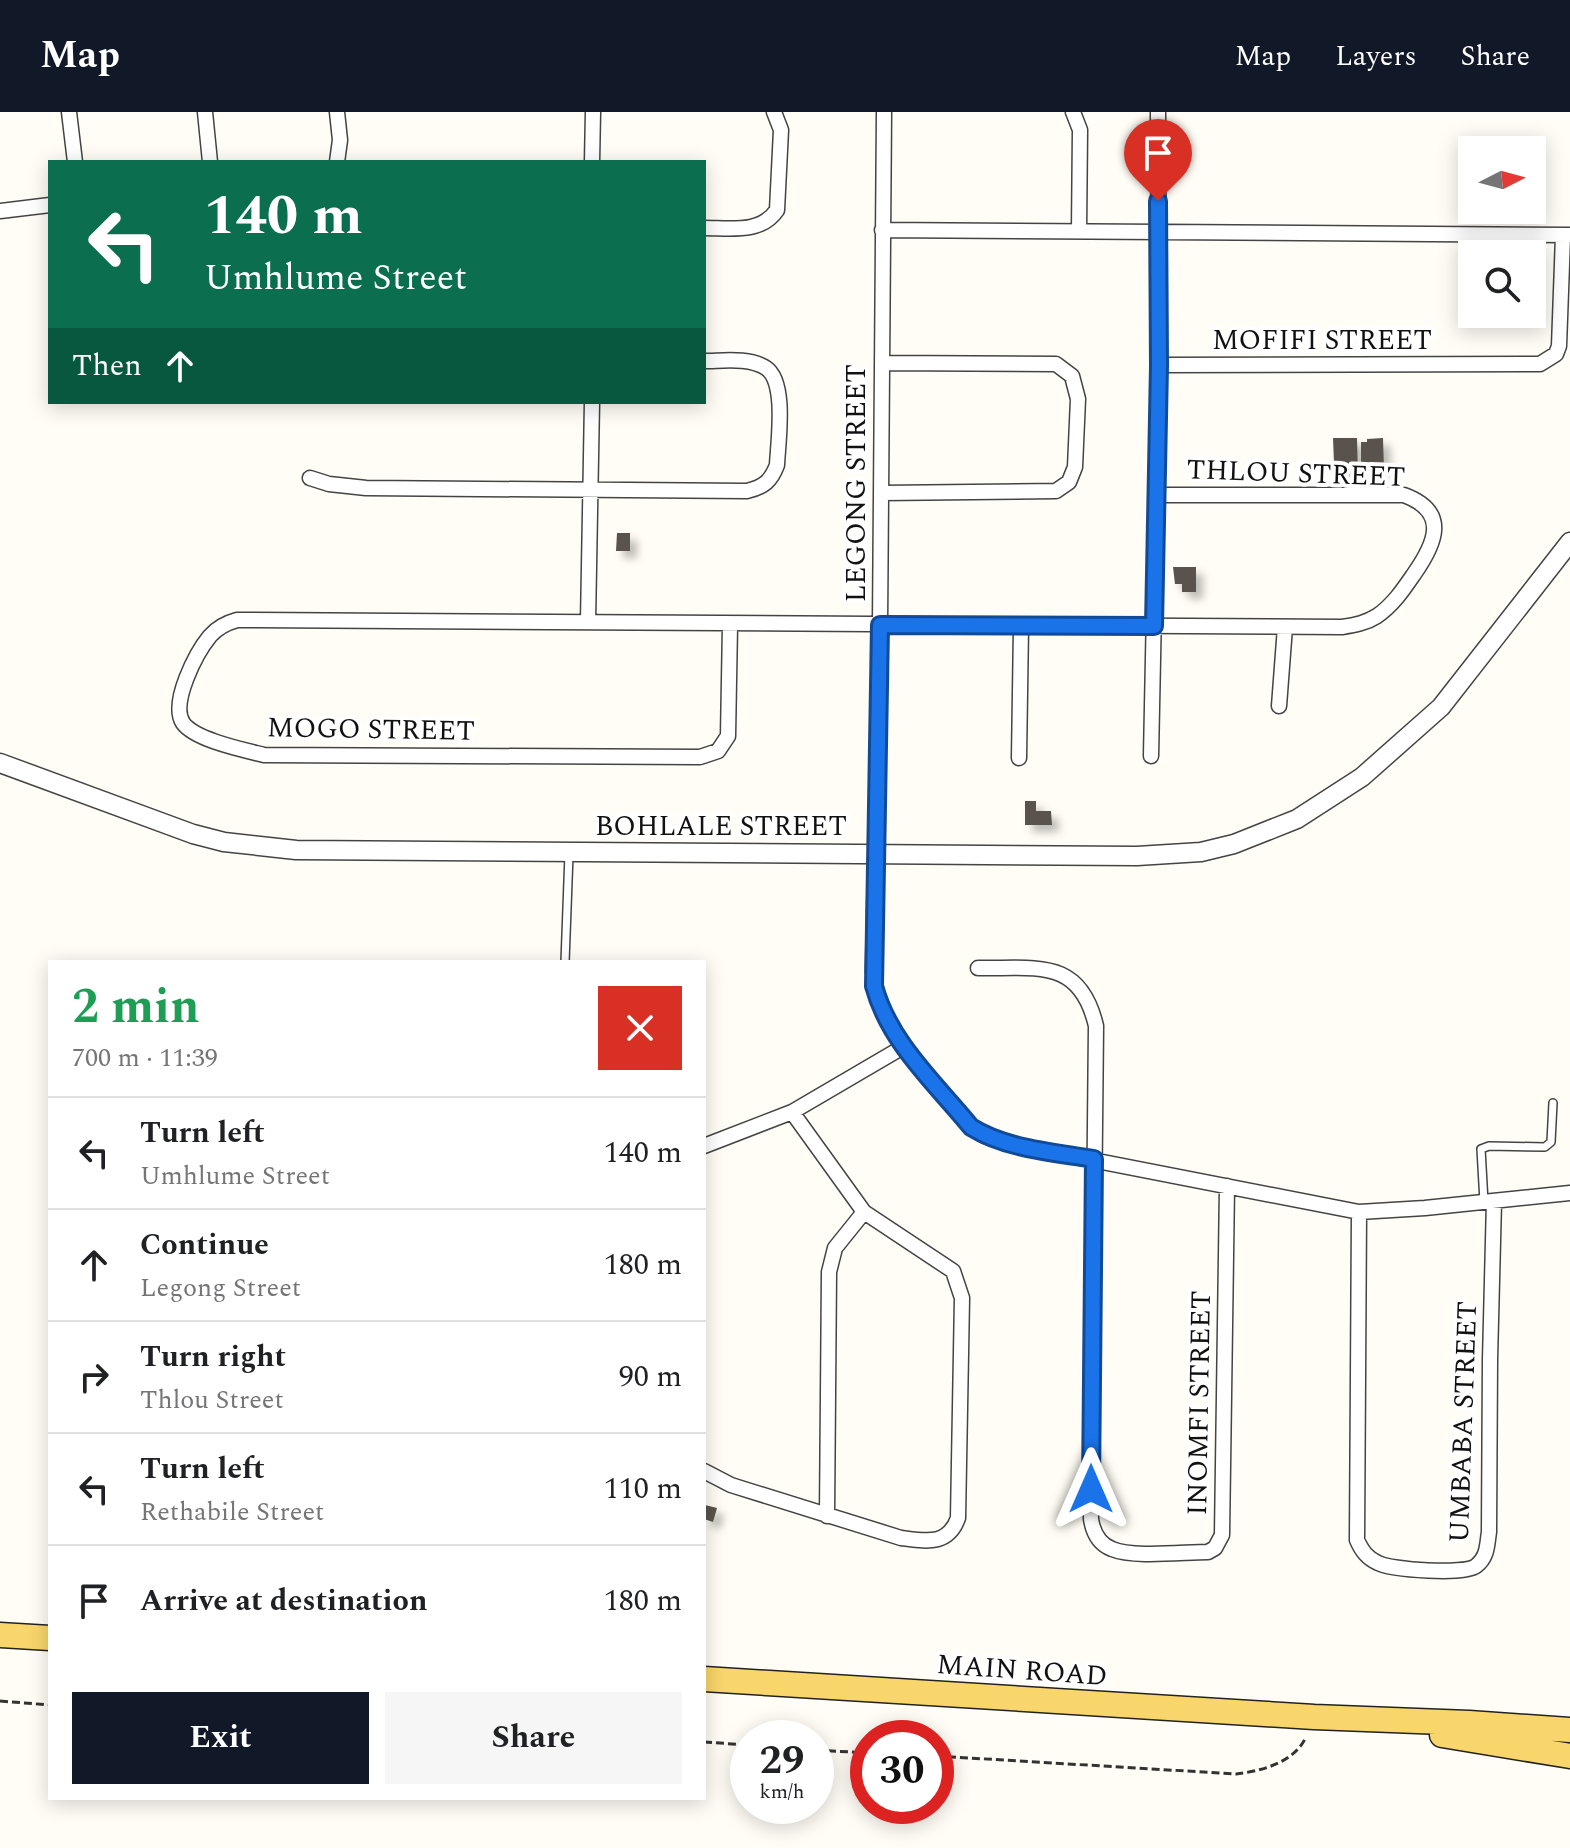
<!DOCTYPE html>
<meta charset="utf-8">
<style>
:root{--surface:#fff;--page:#f6f6f6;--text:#202124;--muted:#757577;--line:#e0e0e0;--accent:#111827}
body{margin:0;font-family:Spectral,serif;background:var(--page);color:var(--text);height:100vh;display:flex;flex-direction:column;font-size:30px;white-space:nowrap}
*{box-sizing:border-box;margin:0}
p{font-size:26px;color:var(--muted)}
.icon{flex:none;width:44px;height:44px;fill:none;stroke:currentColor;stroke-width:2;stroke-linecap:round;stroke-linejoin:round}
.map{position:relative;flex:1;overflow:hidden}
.details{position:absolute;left:48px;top:848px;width:658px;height:840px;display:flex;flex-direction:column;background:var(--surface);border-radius:0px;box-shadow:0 4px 20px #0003}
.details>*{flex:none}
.top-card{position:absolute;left:48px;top:48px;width:658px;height:244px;border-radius:0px;box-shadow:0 4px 20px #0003;background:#0b6e4f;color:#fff;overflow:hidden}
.needle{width:52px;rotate:84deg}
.fabs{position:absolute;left:1458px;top:24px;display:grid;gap:16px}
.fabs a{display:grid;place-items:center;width:88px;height:88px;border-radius:0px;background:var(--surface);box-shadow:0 4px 20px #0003;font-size:40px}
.speed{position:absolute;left:730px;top:1608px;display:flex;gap:16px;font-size:40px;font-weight:700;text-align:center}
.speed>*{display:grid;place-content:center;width:104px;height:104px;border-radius:50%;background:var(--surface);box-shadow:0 4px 20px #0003;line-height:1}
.speed small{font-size:20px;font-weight:400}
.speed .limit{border:12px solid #d22;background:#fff;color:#111}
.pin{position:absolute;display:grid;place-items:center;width:68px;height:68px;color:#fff;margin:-82px -34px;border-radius:50% 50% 50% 0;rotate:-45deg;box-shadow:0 0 8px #0007}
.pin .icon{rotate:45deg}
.me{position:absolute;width:88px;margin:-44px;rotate:0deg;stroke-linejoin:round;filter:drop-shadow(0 0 6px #0008)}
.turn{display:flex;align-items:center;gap:28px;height:168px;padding:0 24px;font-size:36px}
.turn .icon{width:104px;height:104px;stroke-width:2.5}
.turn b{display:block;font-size:56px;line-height:68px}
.then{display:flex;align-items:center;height:76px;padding:0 24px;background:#0003;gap:16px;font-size:30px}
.round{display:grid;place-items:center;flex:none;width:84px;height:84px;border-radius:0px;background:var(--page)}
.summary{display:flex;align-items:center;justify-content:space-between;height:136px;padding:0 24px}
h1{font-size:48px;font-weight:700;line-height:60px;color:#1e9e55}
.button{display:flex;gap:16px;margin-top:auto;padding:16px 24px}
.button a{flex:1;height:92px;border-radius:0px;background:var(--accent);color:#fff;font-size:32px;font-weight:700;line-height:92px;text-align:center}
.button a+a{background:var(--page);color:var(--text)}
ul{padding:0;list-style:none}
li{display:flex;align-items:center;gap:24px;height:112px;padding:0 24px;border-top:2px solid var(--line)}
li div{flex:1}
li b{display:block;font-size:30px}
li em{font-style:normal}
header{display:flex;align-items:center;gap:48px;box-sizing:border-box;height:112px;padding:0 40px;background:var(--accent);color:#fff}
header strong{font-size:38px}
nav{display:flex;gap:44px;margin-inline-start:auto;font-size:28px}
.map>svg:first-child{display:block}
.building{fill:#5a524d;filter:url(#shadow)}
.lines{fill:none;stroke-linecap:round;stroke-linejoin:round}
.service-casing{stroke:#444;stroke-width:10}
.minor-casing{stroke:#444;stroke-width:17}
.tertiary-casing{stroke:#444;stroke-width:21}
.primary-casing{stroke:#222;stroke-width:27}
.path{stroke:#333;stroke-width:3;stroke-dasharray:8 4;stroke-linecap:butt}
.service{stroke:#fff;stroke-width:7}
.minor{stroke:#fff;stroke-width:14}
.tertiary{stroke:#fff;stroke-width:18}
.primary{stroke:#f9d66b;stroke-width:24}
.route-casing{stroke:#114b97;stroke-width:20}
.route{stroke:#1a73e8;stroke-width:14}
.labels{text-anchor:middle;stroke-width:8;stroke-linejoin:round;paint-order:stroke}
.street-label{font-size:28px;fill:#111;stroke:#fff}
</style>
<header>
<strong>Map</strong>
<nav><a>Map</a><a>Layers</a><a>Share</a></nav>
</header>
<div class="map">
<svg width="1570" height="1736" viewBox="0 0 1570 1736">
<defs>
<filter id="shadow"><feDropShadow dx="7" dy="7" stdDeviation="4" flood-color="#0004"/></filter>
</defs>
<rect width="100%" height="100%" fill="#fffdf5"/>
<path class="building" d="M1333,326h24l1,36 -15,1v-4l-5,1v-9h-4z
M1383,326l1,31h-17v-6h-6v-21h6v-3z
M617,421h13v18h-14z
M1173,455h23v25h-14v-8h-7z
M1025,689h11v10h15l1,14h-27z
M705,1393l12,3 -4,14 -9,-3z"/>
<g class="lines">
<g class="service-casing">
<path id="service" d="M565,850l4,-108
M1484,1090l-3,-53 8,-3 56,1 6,-5 2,-39"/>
</g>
<g class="minor-casing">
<path id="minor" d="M69,0l6,50
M205,0l5,50
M884,0l-4,513 -7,346c5,63 60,110 98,156l14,9 20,7 354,69 66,-4 145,-15
M1073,0l7,18 -1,101
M337,50l3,-22 -3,-28
M592,50l1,-50
M0,99l50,-6
M704,116c26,0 57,6 73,-18l4,-80 -7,-18
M882,118l688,5
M1159,253l381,-1 16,-10 3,-8 4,-110
M310,366l19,6 37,4 381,3c17,-4 24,-10 30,-26 1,-23 10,-83 -11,-97 -17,-11 -43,-7 -62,-7
M881,381l175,-2 13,-9 6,-15 3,-68 -6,-23 -16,-12 -174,-1
M588,510l4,-220
M730,513l-2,111 -10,15 -18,6 -436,-2c-20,-5 -69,-15 -81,-32 -13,-20 13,-70 27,-87 7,-8 16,-13 27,-16l1105,7c13,-2 24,-4 35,-11 16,-11 26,-26 37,-42 21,-30 36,-62 -10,-79h-247
M1279,594l6,-79
M1151,644l8,-391 -1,-253
M1019,646l2,-131
M978,856c58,1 102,-11 118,58l-5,493c2,13 8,25 21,30 21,9 72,3 96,3l7,-4 7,-13 5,-349
M704,1034l88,-34 111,-65
M1359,1100l-2,328c5,11 10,18 21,23 14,7 86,12 98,3 12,-9 11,-22 13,-34l1,-172 4,-159
M704,1359l27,14 170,53c25,3 47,8 57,-20l4,-220 -9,-27 -89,-59 -72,-100
M827,1404l2,-244 6,-24 29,-36"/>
</g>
<g class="tertiary-casing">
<path id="tertiary" d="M0,651l193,71 31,8 72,8 841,6 64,-4 33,-8 63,-25 65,-42 79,-70 129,-165"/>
</g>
<g class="primary-casing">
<path id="primary" d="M0,1523l50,3
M704,1567l610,38 155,6 101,7
M1442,1623l128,21"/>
</g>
<path class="path" d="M0,1589l50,4
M704,1630l44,3
M816,1638l52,3
M936,1644l300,18c25,-3 58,-11 70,-37"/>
<use href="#service" class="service"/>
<use href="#minor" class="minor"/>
<use href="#tertiary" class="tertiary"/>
<use href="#primary" class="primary"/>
</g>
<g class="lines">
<g class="route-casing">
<path id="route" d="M1091,1377l3,-330c-41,-7 -88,-10 -123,-32 -36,-44 -82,-85 -97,-141l6,-361 274,1 5,-261 -1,-164"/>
</g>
<use href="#route" class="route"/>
</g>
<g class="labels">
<g class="street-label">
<text x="1322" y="237">MOFIFI STREET</text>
<text transform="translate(1296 360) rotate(2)" y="10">THLOU STREET</text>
<text transform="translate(855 371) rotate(-90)" y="10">LEGONG STREET</text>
<text transform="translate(371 616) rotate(1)" y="10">MOGO STREET</text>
<text x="721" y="723">BOHLALE STREET</text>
<text transform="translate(1198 1291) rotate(-89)" y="10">INOMFI STREET</text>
<text transform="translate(1462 1310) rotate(-88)" y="10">UMBABA STREET</text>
<text transform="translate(1022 1557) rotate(4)" y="10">MAIN ROAD</text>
</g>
</g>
</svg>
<div class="fabs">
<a><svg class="needle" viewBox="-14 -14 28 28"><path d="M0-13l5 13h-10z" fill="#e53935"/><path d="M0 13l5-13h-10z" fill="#757577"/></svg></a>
<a><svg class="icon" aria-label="search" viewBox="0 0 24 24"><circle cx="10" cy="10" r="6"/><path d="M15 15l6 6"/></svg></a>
</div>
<div class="speed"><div>29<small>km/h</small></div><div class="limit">30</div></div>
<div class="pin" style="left:1158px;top:89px;background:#d93025"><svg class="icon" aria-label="arrive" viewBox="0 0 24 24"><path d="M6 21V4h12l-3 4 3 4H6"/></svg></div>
<svg class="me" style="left:1091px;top:1377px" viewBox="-20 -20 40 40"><path d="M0-17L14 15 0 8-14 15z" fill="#1a73e8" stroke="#fff" stroke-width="4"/></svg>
<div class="top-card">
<div class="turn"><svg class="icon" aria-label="left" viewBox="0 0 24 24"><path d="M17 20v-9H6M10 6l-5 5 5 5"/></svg><div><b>140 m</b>Umhlume Street</div></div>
<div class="then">Then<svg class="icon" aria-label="ahead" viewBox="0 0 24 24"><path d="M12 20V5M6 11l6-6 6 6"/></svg></div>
</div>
<section class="details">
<div class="summary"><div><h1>2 min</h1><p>700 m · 11:39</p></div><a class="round" style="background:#d93025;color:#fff"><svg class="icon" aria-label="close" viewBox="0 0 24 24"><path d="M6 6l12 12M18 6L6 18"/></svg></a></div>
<ul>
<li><svg class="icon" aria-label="left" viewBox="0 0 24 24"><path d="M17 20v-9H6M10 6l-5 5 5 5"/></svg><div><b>Turn left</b><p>Umhlume Street</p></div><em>140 m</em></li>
<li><svg class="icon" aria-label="ahead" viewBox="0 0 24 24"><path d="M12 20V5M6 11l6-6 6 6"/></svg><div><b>Continue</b><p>Legong Street</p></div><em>180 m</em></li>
<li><svg class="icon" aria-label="right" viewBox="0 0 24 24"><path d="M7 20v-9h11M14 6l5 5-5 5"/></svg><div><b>Turn right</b><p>Thlou Street</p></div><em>90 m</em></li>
<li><svg class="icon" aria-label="left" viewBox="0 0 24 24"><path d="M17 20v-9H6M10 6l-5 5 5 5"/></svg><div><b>Turn left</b><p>Rethabile Street</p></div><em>110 m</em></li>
<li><svg class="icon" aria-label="arrive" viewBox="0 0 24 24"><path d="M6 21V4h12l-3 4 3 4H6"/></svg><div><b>Arrive at destination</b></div><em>180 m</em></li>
</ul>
<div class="button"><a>Exit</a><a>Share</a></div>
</section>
</div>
